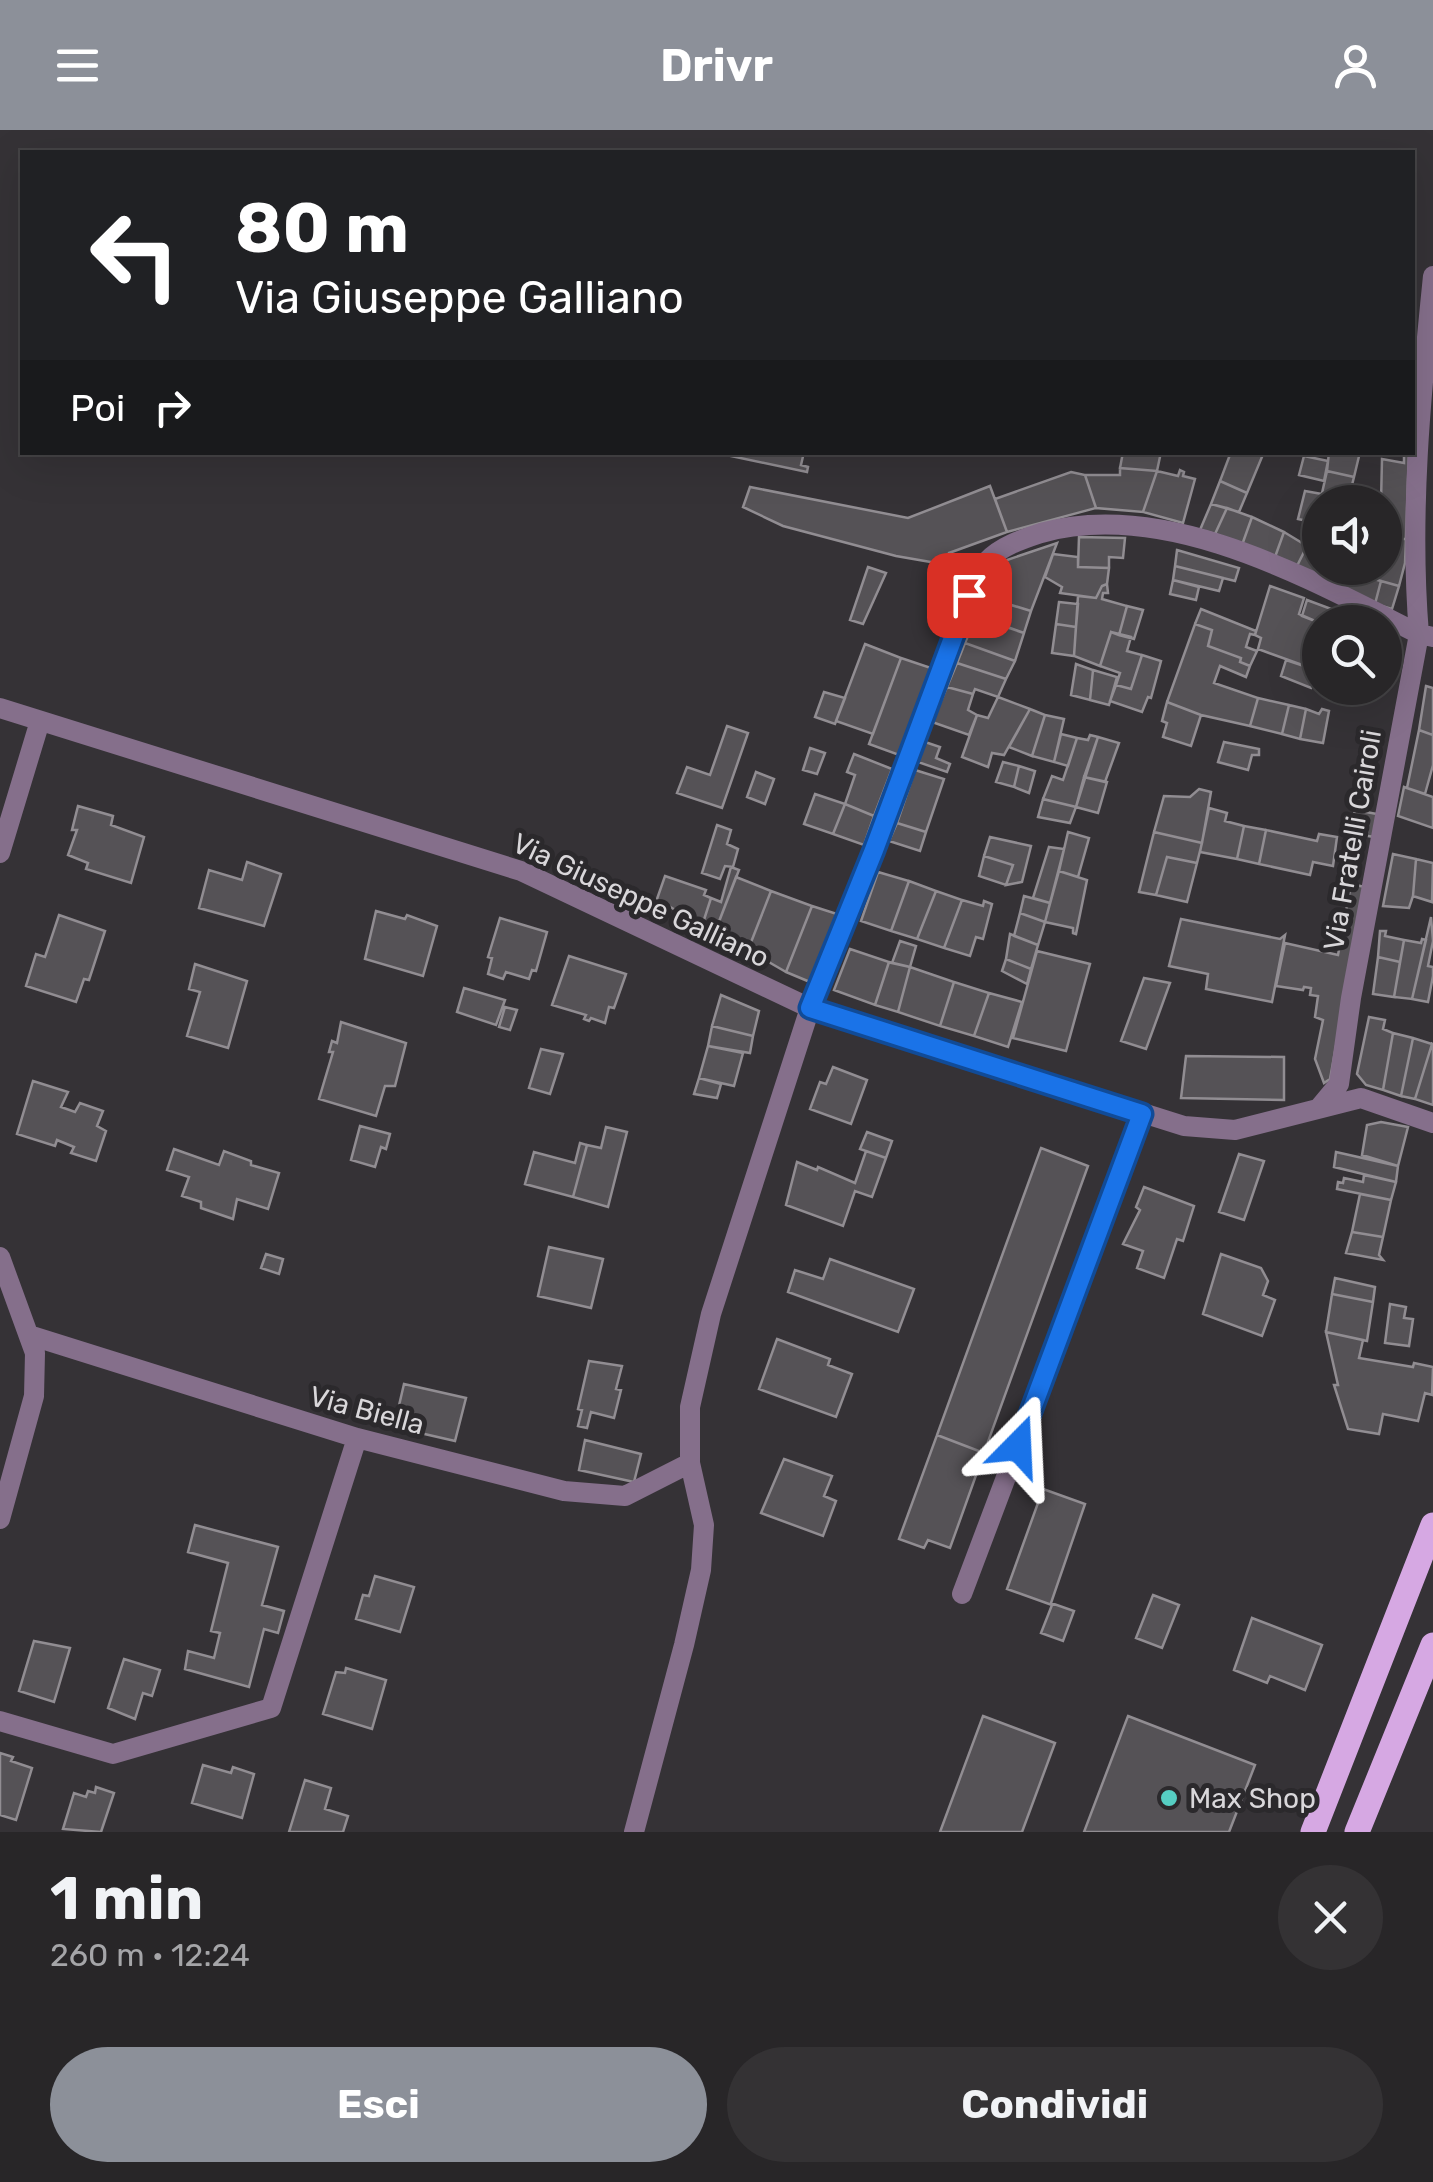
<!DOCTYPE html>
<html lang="it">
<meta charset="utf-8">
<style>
:root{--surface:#282628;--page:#343234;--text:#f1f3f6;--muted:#a5a5a8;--line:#444345;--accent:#8c9099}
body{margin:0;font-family:Rubik,sans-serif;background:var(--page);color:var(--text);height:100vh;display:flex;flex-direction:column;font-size:38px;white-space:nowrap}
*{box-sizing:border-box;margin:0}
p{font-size:32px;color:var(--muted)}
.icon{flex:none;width:55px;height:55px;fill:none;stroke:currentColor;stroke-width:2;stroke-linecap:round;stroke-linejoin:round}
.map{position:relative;height:1702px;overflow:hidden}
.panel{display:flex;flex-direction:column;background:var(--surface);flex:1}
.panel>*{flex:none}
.hud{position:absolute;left:20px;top:20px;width:1395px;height:305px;border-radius:0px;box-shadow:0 10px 40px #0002,0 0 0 2px var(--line);background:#202124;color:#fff;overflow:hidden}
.buttons{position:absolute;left:1302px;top:355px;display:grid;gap:20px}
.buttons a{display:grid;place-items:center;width:100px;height:100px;border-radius:50%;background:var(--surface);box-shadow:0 10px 40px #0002,0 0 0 2px var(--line);font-size:50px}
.pin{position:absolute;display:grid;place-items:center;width:85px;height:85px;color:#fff;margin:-42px;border-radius:20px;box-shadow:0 5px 15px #0006}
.me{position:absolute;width:110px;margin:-55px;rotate:21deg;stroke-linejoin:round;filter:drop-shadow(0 0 8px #0008)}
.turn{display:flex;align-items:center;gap:35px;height:210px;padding:0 50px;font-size:45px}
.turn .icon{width:130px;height:130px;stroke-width:2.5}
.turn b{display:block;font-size:70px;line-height:85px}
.then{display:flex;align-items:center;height:95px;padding:0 50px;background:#0003;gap:20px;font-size:38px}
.round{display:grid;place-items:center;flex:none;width:105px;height:105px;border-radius:52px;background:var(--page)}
.summary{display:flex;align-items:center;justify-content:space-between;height:170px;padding:0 50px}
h1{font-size:60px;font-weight:700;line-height:75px}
.action{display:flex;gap:20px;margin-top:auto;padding:20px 50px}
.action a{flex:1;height:115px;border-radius:60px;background:var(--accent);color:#fff;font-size:40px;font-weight:700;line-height:115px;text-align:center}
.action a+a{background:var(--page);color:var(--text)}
header{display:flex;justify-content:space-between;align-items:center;height:130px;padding:0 50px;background:var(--accent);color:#fff;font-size:45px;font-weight:700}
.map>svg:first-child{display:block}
.building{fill:#555256;stroke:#918d92;stroke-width:2.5}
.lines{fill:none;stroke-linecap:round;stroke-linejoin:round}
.street{stroke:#856f8b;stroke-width:20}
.primary{stroke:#d6a8e3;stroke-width:25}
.route-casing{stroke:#114b97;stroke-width:25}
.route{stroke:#1a73e8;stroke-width:18}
.poi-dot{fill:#56cec3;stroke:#2b292c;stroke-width:4}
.labels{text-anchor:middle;stroke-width:10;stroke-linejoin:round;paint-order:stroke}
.street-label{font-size:28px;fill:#d9d7da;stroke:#2b292c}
.poi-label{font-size:28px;fill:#d9d7da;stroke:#2b292c;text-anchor:start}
</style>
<header><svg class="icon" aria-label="menu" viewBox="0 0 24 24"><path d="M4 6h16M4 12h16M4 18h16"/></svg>Drivr<svg class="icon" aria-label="person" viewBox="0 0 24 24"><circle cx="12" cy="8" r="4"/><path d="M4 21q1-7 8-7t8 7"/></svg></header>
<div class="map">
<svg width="1433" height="1702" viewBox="0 0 1433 1702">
<rect width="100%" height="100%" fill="#353236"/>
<path class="building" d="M712,322h92l-3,13 7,2 -1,5z
M1123,322h38l-4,19 -37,-3z
M1231,322h33l-17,41 -27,-12z
M1329,322h31l-6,25 -27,-6z
M1404,322h5l-3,87h-21v-37h-4l1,-43 22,4z
M1304,326l24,5 -4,20 -25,-6z
M1120,338l37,3 -14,41 -47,-4 -11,-33h35z
M1180,340l4,2 -1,4 12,3 -12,44 -40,-11 14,-41 21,5z
M1327,341l27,6 -5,20 13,2 -1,3h-41z
M1071,342l14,3 11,33 -89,24 -12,-33z
M1220,351l27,12 -8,19 -28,-8z
M990,356l17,46 -58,21 -1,12 -52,-9 -113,-30 -40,-19 7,-20 158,31z
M1305,361l17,3 -5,29 -19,-4z
M1211,374l16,4 -12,26 -15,-4z
M1227,378l25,9 -10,28 -27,-11z
M1252,387l32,15 -9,25 -33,-12z
M1284,402l23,14 -10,20 -22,-9z
M1079,407l46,1 -2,20 -14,-1v11l-31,-1z
M1385,409h21l-1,24 -6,23 -36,-10 3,-8h19z
M1057,413l-26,68 -48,-15 24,-36z
M1307,416l13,5v17h31l13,3 -1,5 18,5 -6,23 -78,-38z
M1177,420l62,18 -4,13 -60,-15z
M1053,424l25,3v10l31,1 -2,16 -5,2 -6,12 -36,-5 2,-6 -17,-10z
M1175,436l48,12 -4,13 -46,-11z
M868,437l18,6 -23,51 -13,-4z
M1173,450l26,7 -3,13 -26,-6z
M1381,451l18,5 -7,23 -17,-5z
M1107,454l1,9h-5l-1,6 25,7 -8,29 -8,-3 -11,34 -26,-10 4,-60 18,2 6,-12z
M1270,456l34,12 -5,16 21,9 -1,48 -61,-22 3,-11 -6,-3z
M983,466l18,6 -7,20 -18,-5z
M1307,470l27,10 -3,12 -11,1 -18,-7z
M1001,472l30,9 -7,22 -30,-11z
M1059,472l19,2 -2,23 -20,-3z
M1127,476l16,4 -9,29 -15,-4z
M1201,479l55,22 -1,4 -5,-1 -4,13 11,4 -7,15 -10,-4 1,-4 -33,-12 4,-16 -17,-6z
M976,487l48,16 -9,28 -50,-18z
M1056,494l20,3 -2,29 -22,-3z
M1195,494l17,6 -4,16 33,12 -1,4 10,4 -4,11 -26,-11 -6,17 44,15 -8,28 -49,-11 -34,-13z
M1111,502l20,5 -4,14 15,4 -11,34 -15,-4 4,-12 -20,-7z
M965,513l50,18 -9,18 -49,-16z
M865,514l36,14 -28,76 -37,-13z
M1142,525l19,6 -10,37 -3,-1 -6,15 -32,-11 6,-16 15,4z
M901,528l30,10 -32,87 -30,-11z
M1286,530l33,11 -8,17 -30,-12z
M957,533l49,16 -8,18 -23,-8 -2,5 -26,-7z
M1076,534l17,6 -3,30 -19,-5z
M1093,540l24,7 -8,28 -19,-5z
M1426,556l7,2v47l-14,-5z
M947,557l26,7 -5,16 9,5 -8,20 -37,-13z
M824,562l21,6 -10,26 -20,-7z
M998,567l32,12 -26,46 -12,-2 -4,14 -26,-10 15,-42 11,3z
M1258,568l31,7 -7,29 -32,-8z
M1167,572l34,13 -10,31 -28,-9 4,-14 -5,-2z
M1289,575l17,4 -6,30 -18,-5z
M1030,579l15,6 -13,41 -23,-9z
M1306,579l13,5 3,-5 7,2 -6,32 -23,-4z
M1045,585l19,4 -10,43 -22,-6z
M727,596l21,7 -26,75 -45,-15 10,-26 23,8z
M1419,600l14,5v30l-8,29 -18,-6z
M1061,604l16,4 -9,28 -14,-4z
M1090,605l8,2 -22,70 -33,-8 9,-23 11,4 14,-42 11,2z
M1098,607l21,6 -14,39 -21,-5z
M925,612l15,5 -4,11 14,6 -3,8 -29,-10z
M1224,612l35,7v6h-7l-4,15 -30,-8z
M810,618l15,5 -8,21 -14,-4z
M854,624l38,15 -18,47 -29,-12 10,-29 -8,-3z
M1003,632l16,4 -5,21 -18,-5z
M1019,636l16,5 -6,22 -15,-6z
M915,640l29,9 -18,53 -29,-9z
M756,642l18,7 -9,25 -18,-7z
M1084,647l23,5 -9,31 -22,-6z
M1404,657l29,10v31l-35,-12z
M1199,659l12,3 -9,51 -48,-11 10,-36 26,1z
M815,664l30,10 -12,30 -29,-10z
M1043,669l33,8 -6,16 -32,-6z
M845,674l29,12 -10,29 -31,-11z
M78,676l35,10 -2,9 33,12 -13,46 -45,-14 2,-6 -20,-8 9,-25h-5z
M1209,678l18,5 -2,8 19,5 -7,33 -37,-7z
M1355,680l22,4 -3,23 -24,-4z
M897,693l29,9 -6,19 -31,-10z
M717,695l14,5 -4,14 11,5 -5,18 -8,-1 -5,13 -18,-6z
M1244,696l22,4 -7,34 -22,-5z
M1266,700l51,11 2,-7 18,3 -4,29 -20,-4 -3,13 -51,-11z
M1068,702l21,6 -11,39 -19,-6z
M1154,702l48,11 -5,20 -30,-6 -11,38 -17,-3z
M990,707l41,9 -9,36 -16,3 7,-20 -29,-9z
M1049,717l15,2 -14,54 -17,-5z
M1393,724l23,5 -3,37 -4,12 -26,-2z
M984,726l29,9 -7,20 -27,-9z
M1167,727l30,6 -10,39 -31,-7z
M1416,729l17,4 -1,39 -19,-6z
M247,732l34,12 -17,52 -65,-18 10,-38 33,10z
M731,737l8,3 -24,62 -13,-6 9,-28 10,4z
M1059,741l28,9 -11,54 -3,-1v-5l-28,-6z
M878,742l31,9 -18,50 -30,-10z
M665,746l41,14 -2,5 7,3 -9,28 -45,-27z
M736,747l35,14 -23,59 -33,-18z
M909,751l27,10 -19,48 -26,-8z
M1351,754l14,3 -35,192 -6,4 -9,-24 8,-39 -8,-3 3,-21 -8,-1 1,-7 -7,-1 -1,3 -27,-4 9,-43 53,12z
M771,761l41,15 -26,66 -38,-22z
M936,761l26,9 -18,48 -27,-9z
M1024,766l26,7 -5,19 -25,-9z
M962,770l21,6 1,-5 8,3 -9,35 -7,-2 -6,19 -26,-8z
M812,776l25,8 -27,68 -24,-10z
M376,781l29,8 2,-4 30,11 -14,50 -58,-17z
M1020,783l25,9 -7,23 -24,-9z
M59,785l46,16 -16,49 -5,-1 -8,23 -50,-16 10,-32 9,3z
M1431,787l2,24 -5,25 5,1v9l-5,26 -16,-3z
M500,788l47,14 -11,39 -4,-1 -3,9 -23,-7 -3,7 -15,-5 4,-16 -4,-1z
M1181,789l99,20 5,-4 -13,67 -66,-13 2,-15 -39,-8z
M1380,801h6l-1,5 19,4 -4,22 -22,-5z
M1010,804l28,11 -7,24 -25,-10z
M1422,809l4,1 -14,59 -18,-2 10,-57 17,3z
M900,811l16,5 -6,21 -18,-4z
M850,819l39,13 -14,43 -41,-15z
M1037,821l53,13 -24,87 -53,-13z
M569,826l57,18 -12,34 -5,-1 -4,16 -14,-5 -2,3 -5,-2 2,-4 -34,-10z
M1378,827l22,5 -6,35 -21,-3z
M1006,829l25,10 -4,15 -25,-13z
M889,832l21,5 -12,45 -23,-7z
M195,834l52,17 -19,67 -41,-12 13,-44 -11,-3z
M910,837l44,15 -14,44 -42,-14z
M1144,848l26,5 -24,66 -25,-8z
M954,852l35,11 -15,43 -34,-10z
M464,858l41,12 -9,25 -39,-13z
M989,863l33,9 -14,45 -34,-11z
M721,865l38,16 -6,25 -41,-10z
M505,877l12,3 -7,20 -11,-3z
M1369,887l16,3 -2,9 10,4 -10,57 -17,-5 -9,-11z
M341,892l65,21 -11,43h-10l-9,30 -57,-17 14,-47h-4l3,-11 5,2z
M712,896l41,10 -3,17 -42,-7z
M1393,903l20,5 -12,58 -18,-6z
M1413,908l19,6 -17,55 -14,-3z
M1432,914l1,1v60l-18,-6z
M708,916l35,7 -9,33 -35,-8z
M541,919l22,5 -13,40 -21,-6z
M1186,926l98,1v43l-103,-2z
M833,937l34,13 -16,44 -41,-15 10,-27 6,2z
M699,948l22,6 -4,14 -23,-4z
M33,951l35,11 -7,15 14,5 5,-9 23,8 -6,15 9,5 -10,30 -25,-8 3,-6 -17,-7 -2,6 -38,-12z
M1381,992l27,5 -10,39 -36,-11 5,-30z
M360,996l30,8 -4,15 -5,-2 -6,20 -24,-7z
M606,997l21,5 -19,75 -35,-10 14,-52 14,3z
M867,1002l25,9 -6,17 -26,-9z
M580,1013l7,2 -14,52 -48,-13 9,-32 41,11z
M1041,1018l47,18 -104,287 -47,-18z
M174,1019l45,16 5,-14 27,10v4l28,8 -11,36 -31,-10 -4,20 -32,-11v-6l-19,-6 7,-19 -22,-7z
M866,1021l20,7 -14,39 -17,-6 -12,35 -57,-21 11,-43 20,8 1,-3 37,16z
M1336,1022l62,14 -2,16 -62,-15z
M1239,1024l25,7 -20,59 -25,-8z
M1364,1045l32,7 -5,18 -54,-11 1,-7 5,1 1,-5 19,4z
M1144,1057l50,19 -11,35 -6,-2 -13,39 -27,-10 6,-17 -20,-7 17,-34 -4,-3z
M1360,1064l31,6 -8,37 -31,-5z
M1352,1102l31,5 -4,18 4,5 -37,-7z
M549,1117l54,12 -12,49 -53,-12z
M266,1124l17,5 -4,15 -18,-6z
M1221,1124l40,14 7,13 -5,14 12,5 -13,36 -59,-22z
M830,1129l84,30 -16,43 -110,-40 7,-22 28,9z
M1335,1148l40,9 -2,15 -41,-8z
M1332,1164l41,8 -6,39 -41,-9z
M1390,1174l16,3 -2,11 9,1 -4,27 -24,-3z
M1326,1202l37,8 -4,18 54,9 1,-4 19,4 -1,28 -7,-2 -7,28 -35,-7 -4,20 -31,-5 -14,-44h4z
M777,1209l53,20 -2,6 24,9 -16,43 -77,-28z
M589,1231l33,5 -6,23 5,1 -7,28 -23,-6 -4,16 -9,-2 4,-16 -4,-1z
M404,1254l62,14 -11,43 -61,-14z
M937,1305l47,18 -34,95 -22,-8 -4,8 -25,-9z
M585,1310l56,14 -7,28 -55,-12z
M784,1329l48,17 -8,20 12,5 -13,35 -62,-23z
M1043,1359l42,15 -34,99 23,8 -11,30 -22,-8 11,-28 -45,-16z
M195,1395l83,22 -16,58 22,6 -6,22 -14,-4 -15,58 -64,-18 3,-18 26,7 6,-25 -9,-2 17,-68 -40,-11z
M375,1446l39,11 -14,45 -44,-13 7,-24 6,1z
M1153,1465l26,10 -17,43 -26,-10z
M1252,1488l70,27 -17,45 -35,-14 -3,7 -33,-13z
M34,1511l36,7 -16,54 -35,-11z
M124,1529l36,11 -8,26 -9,-3 -8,26 -27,-11z
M346,1538l40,12 -14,49 -49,-15 13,-42 9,1z
M983,1586l72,27 -33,89h-82z
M1128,1586l127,49 -26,67h-145z
M0,1623l13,4 -2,4 21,7 -16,52 -16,-5z
M203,1635l28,8 2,-6 21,7 -12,44 -50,-15z
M305,1650l26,8 -6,21 23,7 -5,16h-54z
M96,1657l18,6 -13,39 -38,-3 11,-36 12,4 2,-6 7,2z"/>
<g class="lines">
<path class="street" d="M0,578l521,163 289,137 374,118 51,4 126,-32 72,25
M0,723l40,-132
M1319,978l20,-24 12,-86 68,-364c-10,-119 2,-240 14,-358
M0,1127l35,96 -1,43 -34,123
M29,1205l328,103 207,53 61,5 65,-33
M962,1464l181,-480
M0,1591l113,33 158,-46 86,-270
M634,1702l50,-187 17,-75 3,-45 -14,-62v-56l21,-93 99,-306 64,-158 95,-255c6,-11 10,-25 18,-34 14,-15 36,-22 54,-28 126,-35 268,46 378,101l14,3"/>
<path class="primary" d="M1313,1702l120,-307
M1357,1702l76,-187"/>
</g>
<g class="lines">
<g class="route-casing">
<path id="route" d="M969,465l-95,255 -64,158 332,106 -124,332"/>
</g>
<use href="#route" class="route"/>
</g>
<circle class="poi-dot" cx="1169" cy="1668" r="10"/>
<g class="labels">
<g class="street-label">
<text transform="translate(1352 710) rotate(-80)" y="10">Via Fratelli Cairoli</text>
<text transform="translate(641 770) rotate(25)" y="10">Via Giuseppe Galliano</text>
<text transform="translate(367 1280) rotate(15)" y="10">Via Biella</text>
</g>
<g class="poi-label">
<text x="1189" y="1678">Max Shop</text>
</g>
</g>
</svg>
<div class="buttons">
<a><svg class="icon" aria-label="sound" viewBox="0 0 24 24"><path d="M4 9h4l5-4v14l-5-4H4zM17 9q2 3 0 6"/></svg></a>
<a><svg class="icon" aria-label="search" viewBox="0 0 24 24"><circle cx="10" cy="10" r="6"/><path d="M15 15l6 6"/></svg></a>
</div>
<div class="pin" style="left:969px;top:465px;background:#d93025"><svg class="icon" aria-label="arrive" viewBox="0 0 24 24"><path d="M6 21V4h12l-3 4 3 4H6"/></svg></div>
<svg class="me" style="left:1018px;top:1316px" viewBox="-20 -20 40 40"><path d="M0-17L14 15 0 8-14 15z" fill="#1a73e8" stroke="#fff" stroke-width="4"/></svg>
<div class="hud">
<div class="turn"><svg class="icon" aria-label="left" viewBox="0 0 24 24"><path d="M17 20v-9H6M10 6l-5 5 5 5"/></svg><div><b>80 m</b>Via Giuseppe Galliano</div></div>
<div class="then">Poi<svg class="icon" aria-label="right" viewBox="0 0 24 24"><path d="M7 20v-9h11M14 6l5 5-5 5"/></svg></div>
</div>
</div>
<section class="panel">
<div class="summary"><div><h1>1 min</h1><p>260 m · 12:24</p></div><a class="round"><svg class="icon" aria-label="close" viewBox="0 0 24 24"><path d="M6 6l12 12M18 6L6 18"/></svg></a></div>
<div class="action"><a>Esci</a><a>Condividi</a></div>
</section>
